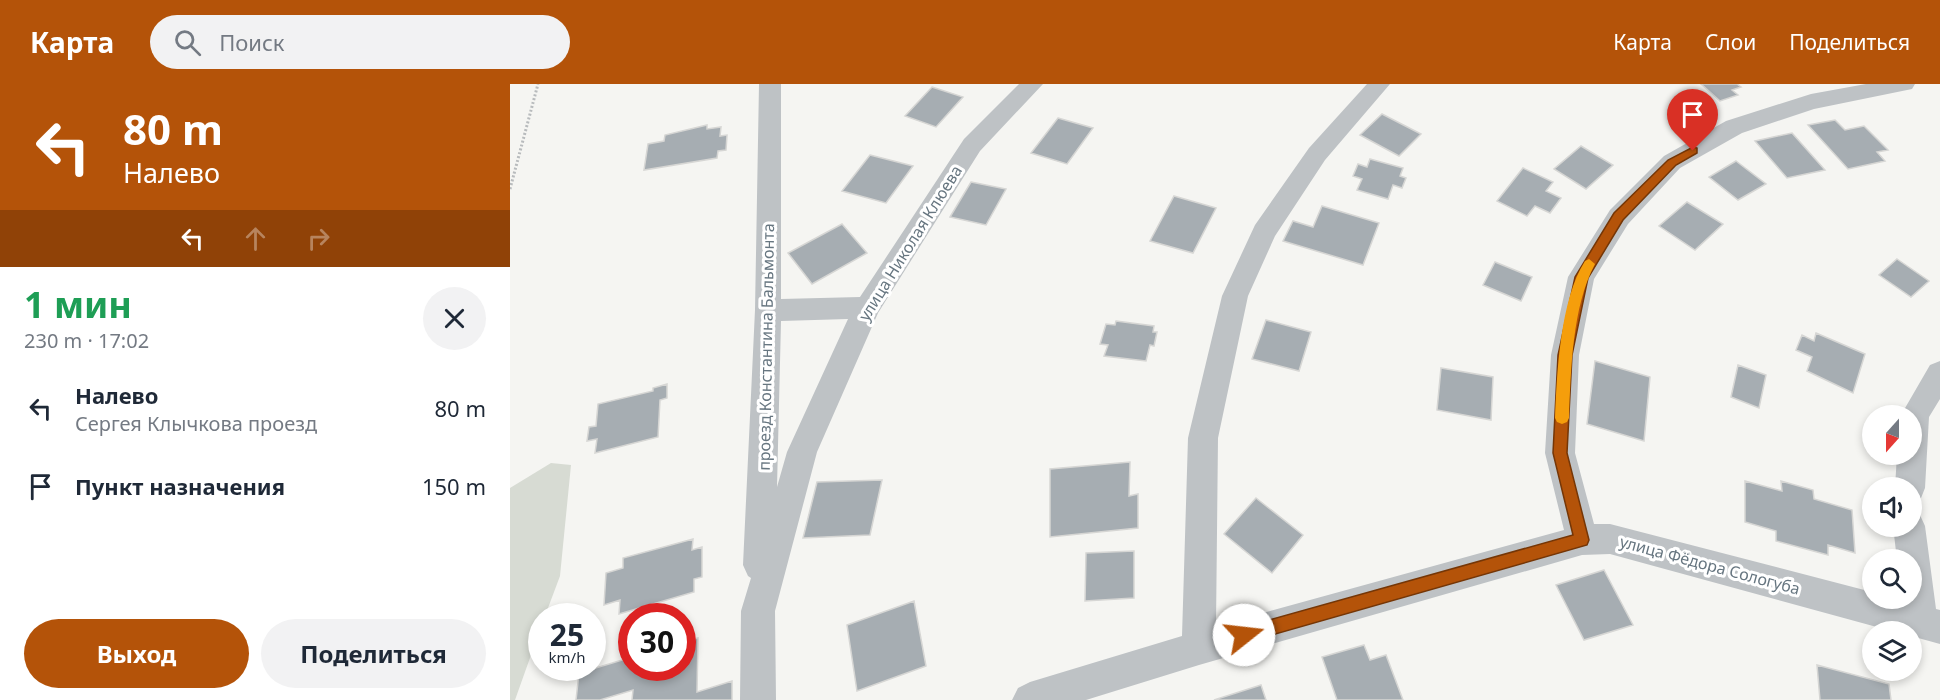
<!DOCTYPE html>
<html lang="ru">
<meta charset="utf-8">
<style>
:root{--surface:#fff;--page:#f2f2f3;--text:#1f2937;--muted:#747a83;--accent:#b45309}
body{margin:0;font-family:"Noto Sans",sans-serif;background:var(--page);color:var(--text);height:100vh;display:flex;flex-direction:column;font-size:22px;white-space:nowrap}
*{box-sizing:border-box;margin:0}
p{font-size:20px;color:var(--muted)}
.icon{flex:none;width:33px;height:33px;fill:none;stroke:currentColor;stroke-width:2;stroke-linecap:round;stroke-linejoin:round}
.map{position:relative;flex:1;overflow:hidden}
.panel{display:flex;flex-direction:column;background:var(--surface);width:510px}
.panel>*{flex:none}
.guide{background:#b45309;color:#fff;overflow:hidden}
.needle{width:39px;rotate:201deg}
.buttons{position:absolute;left:1352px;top:321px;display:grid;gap:12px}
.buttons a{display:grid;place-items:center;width:60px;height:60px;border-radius:50%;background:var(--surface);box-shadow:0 3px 9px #0003;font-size:30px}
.speed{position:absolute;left:18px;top:519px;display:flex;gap:12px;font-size:30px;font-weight:700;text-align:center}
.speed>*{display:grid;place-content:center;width:78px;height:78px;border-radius:50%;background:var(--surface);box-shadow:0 3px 9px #0003;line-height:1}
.speed small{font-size:15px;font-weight:400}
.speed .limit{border:9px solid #d22;background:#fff;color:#111}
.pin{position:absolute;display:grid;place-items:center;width:51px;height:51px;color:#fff;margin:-62px -26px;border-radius:50% 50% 50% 0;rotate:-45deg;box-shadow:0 0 6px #0007}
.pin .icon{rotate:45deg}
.me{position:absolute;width:66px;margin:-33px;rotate:74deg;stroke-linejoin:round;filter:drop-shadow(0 0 4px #0008)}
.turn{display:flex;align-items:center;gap:21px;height:126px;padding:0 24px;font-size:27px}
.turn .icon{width:78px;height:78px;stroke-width:2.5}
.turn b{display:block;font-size:42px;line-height:51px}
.lanes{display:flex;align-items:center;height:57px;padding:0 24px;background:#0003;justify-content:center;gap:30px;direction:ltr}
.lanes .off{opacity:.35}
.round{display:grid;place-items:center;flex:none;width:63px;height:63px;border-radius:32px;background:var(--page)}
.headline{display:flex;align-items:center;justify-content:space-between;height:102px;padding:0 24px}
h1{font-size:36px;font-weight:700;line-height:45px;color:#1e9e55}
.action{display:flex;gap:12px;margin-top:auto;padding:12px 24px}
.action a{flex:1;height:69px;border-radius:36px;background:var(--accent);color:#fff;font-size:24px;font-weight:700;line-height:69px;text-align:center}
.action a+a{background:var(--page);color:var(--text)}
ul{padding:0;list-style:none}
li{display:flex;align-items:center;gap:18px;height:78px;padding:0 24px}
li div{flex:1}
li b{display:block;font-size:22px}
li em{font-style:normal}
header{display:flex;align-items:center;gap:36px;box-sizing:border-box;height:84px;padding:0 30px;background:var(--accent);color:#fff}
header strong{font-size:28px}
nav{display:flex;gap:33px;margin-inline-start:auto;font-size:21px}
.search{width:420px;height:54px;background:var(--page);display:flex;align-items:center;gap:15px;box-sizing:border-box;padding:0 21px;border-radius:33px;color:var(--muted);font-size:22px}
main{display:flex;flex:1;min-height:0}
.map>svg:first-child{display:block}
.green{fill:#d7dbd3}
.building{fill:#a6adb2;stroke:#d6d6d4;stroke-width:1.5}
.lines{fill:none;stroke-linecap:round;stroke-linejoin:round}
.path{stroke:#b8bbbd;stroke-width:3;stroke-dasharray:2 2;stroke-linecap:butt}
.minor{fill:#bec2c5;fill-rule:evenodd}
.route{fill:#b45309;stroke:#753606;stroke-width:1.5}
.slow{fill:#f59e0b}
.labels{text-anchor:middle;stroke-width:6;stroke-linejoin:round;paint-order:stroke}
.street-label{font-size:16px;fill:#677680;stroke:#fff}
</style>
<header>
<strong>Карта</strong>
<div class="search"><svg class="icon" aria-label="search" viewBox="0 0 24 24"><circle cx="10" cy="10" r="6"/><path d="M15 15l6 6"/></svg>Поиск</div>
<nav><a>Карта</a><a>Слои</a><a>Поделиться</a></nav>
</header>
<main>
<section class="panel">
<div class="guide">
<div class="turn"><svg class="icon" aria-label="left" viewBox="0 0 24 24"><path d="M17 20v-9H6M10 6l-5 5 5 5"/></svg><div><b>80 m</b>Налево</div></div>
<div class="lanes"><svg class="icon" aria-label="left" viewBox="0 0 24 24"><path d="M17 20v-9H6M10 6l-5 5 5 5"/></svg><svg class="icon off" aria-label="ahead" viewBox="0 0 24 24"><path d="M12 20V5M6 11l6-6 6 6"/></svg><svg class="icon off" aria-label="right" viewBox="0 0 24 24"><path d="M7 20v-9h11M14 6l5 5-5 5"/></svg></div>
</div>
<div class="headline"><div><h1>1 мин</h1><p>230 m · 17:02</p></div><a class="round"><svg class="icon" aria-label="close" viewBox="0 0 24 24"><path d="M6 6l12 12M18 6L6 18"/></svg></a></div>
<ul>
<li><svg class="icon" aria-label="left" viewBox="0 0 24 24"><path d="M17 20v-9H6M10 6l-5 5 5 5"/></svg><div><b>Налево</b><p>Сергея Клычкова проезд</p></div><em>80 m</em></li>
<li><svg class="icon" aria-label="arrive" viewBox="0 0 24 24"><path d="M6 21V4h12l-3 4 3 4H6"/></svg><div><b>Пункт назначения</b></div><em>150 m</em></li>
</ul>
<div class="action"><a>Выход</a><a>Поделиться</a></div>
</section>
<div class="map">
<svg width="1430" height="616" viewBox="0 0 1430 616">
<rect width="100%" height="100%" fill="#f5f5f2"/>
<path class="green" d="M41,379l20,2 -11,111 -15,40h-3l-1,11 -26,73h-5v-212z"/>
<path class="building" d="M1191,0h36l4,3 -9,3 6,5 -18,6z
M422,3l31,10 -27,30 -31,-11z
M872,30l39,20 -22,22 -39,-21z
M548,34l35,10 -26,36 -36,-11z
M1325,36l10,10 19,-4 24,24 -11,2 8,9 -37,8 -40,-44z
M197,41v4l14,-2 -1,9 7,-1 -1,15 -8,1 -1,7 -73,12 4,-26 16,-3 1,-6z
M1282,49l33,37 -38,8 -32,-37z
M1071,62l32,19 -27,24 -32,-20z
M360,71l43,11 -27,37 -44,-12z
M860,75l33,9 -3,8 6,2 -4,10 -9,-3 -5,14 -31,-9 5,-11 -9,-3 5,-12 9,3z
M1226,77l30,23 -28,16 -29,-23z
M1013,84l30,14 -7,9 15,7 -11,15 -15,-7 -8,10 -30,-15z
M461,98l35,7 -20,36 -36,-8z
M664,112l42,12 -23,45 -43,-12z
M1177,118l36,22 -28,26 -36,-24z
M812,122l57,17 -16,42 -80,-24 10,-20 20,6z
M332,140l25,29 -55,31 -24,-31z
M1387,175l32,22 -18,16 -32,-22z
M985,178l37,15 -11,24 -38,-16z
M756,236l45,12 -12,39 -47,-12z
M606,237l38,5 -1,6h4l-3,14 -4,-1 -4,16 -42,-5 4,-11 -8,-1 6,-20 9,1z
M1306,249l49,21 -12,39 -46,-22 5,-14 -16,-7 6,-15 12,6z
M1085,277l55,16 -6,64 -57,-17z
M1228,281l28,10 -7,33 -28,-11z
M931,284l52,9 -2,43 -54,-10z
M157,300v14l-7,2 -2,37 -63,16 2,-14 -10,2 2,-14 7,-1 2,-22 55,-13v-3z
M620,378l-1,34 9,-2v34l-88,9v-68z
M372,396l-12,55 -67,3 14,-56z
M1235,397l37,10 -1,-10 32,9 1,9 38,11 3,43 -27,-8v10l-52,-14v-10l-31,-9z
M746,414l47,37 -31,38 -48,-39z
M183,455l-1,11 10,-3v30l-8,2v13l-75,22 1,-14 -16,5 2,-32 17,-5v-10z
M624,467v47l-49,3 1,-48z
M1094,486l29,55 -49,15 -28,-55z
M404,517l12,65 -69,25 -10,-66z
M188,554l-1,54 35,-11v19h-100l1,-10 -33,10h-24l3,-27 53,-16v11h50v-26z
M854,561l6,15 16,-5 17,45h-66l-15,-43z
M1307,581l72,19 2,16h-71z
M751,601l5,15h-52z"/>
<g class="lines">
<path class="path" d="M0,105l28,-105"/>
<path class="minor" d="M249,0h22v215l79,-2 104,-158 55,-55h24l-63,67 -102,162 -61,139 -42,159 1,89h-36l1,-89 10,-33 -3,-2 -5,-11 12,-255zM338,235l-61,133 -10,35 4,-166z
M857,0h23l-65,76 -50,76 -27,60 -30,142 -2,188 348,-96 -19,-77 6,-98 17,-78 42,-67 54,-54 62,-35 85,-27 55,-10h49l-3,5 -98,20 -72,24 -62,35 -52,56 -34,55 -15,76 -4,98 19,71h16l262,68v6h39v-38h-14l-4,-34h18v-14l9,3 5,11 11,83 4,1v34l-29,-8v-4h-16l-285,-78 -28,1 -383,110 -113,35h-74l6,-12 12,-6 152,-46 6,-198 34,-142 33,-71 54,-77z
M1430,277v38l-11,18 -4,71 -4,10 -10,4v-14h-16l2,-34h14v-38l-10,-1 29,-50z"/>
</g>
<path class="route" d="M1183,63l4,1v5l-21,12 -53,55 -35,58 -16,77 -5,98 22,87 -2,5 -343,98 -6,-2 -2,-6 2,-6 6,-2 329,-92 -20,-82 5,-98 17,-78 39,-64 54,-53z"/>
<path class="slow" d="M1079,175l6,5c-23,43 -24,106 -26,154l-2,4 -5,2 -5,-2 -2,-4c2,-46 5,-118 30,-157z"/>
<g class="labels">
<g class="street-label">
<text transform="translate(400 159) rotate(-58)" y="6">улица Николая Клюева</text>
<text transform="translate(256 263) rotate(-89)" y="6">проезд Константина Бальмонта</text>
<text transform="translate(1200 481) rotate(15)" y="6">улица Фёдора Сологуба</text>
</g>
</g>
</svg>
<div class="buttons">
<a><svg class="needle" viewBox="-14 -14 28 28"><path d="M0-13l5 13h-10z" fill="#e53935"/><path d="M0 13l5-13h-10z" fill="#747a83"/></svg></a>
<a><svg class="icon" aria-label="sound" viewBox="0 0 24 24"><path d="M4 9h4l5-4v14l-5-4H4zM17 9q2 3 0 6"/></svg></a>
<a><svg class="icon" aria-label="search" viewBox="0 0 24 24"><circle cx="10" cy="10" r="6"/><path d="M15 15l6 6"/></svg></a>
<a><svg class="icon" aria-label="layers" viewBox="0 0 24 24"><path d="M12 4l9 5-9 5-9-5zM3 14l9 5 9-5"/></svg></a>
</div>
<div class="speed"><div>25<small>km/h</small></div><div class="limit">30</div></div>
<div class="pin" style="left:1183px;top:67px;background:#d93025"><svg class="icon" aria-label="arrive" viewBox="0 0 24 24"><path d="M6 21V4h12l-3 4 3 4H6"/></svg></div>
<svg class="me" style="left:734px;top:551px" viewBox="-20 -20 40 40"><circle r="19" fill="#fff"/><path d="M0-13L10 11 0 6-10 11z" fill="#b45309"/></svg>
</div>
</main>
